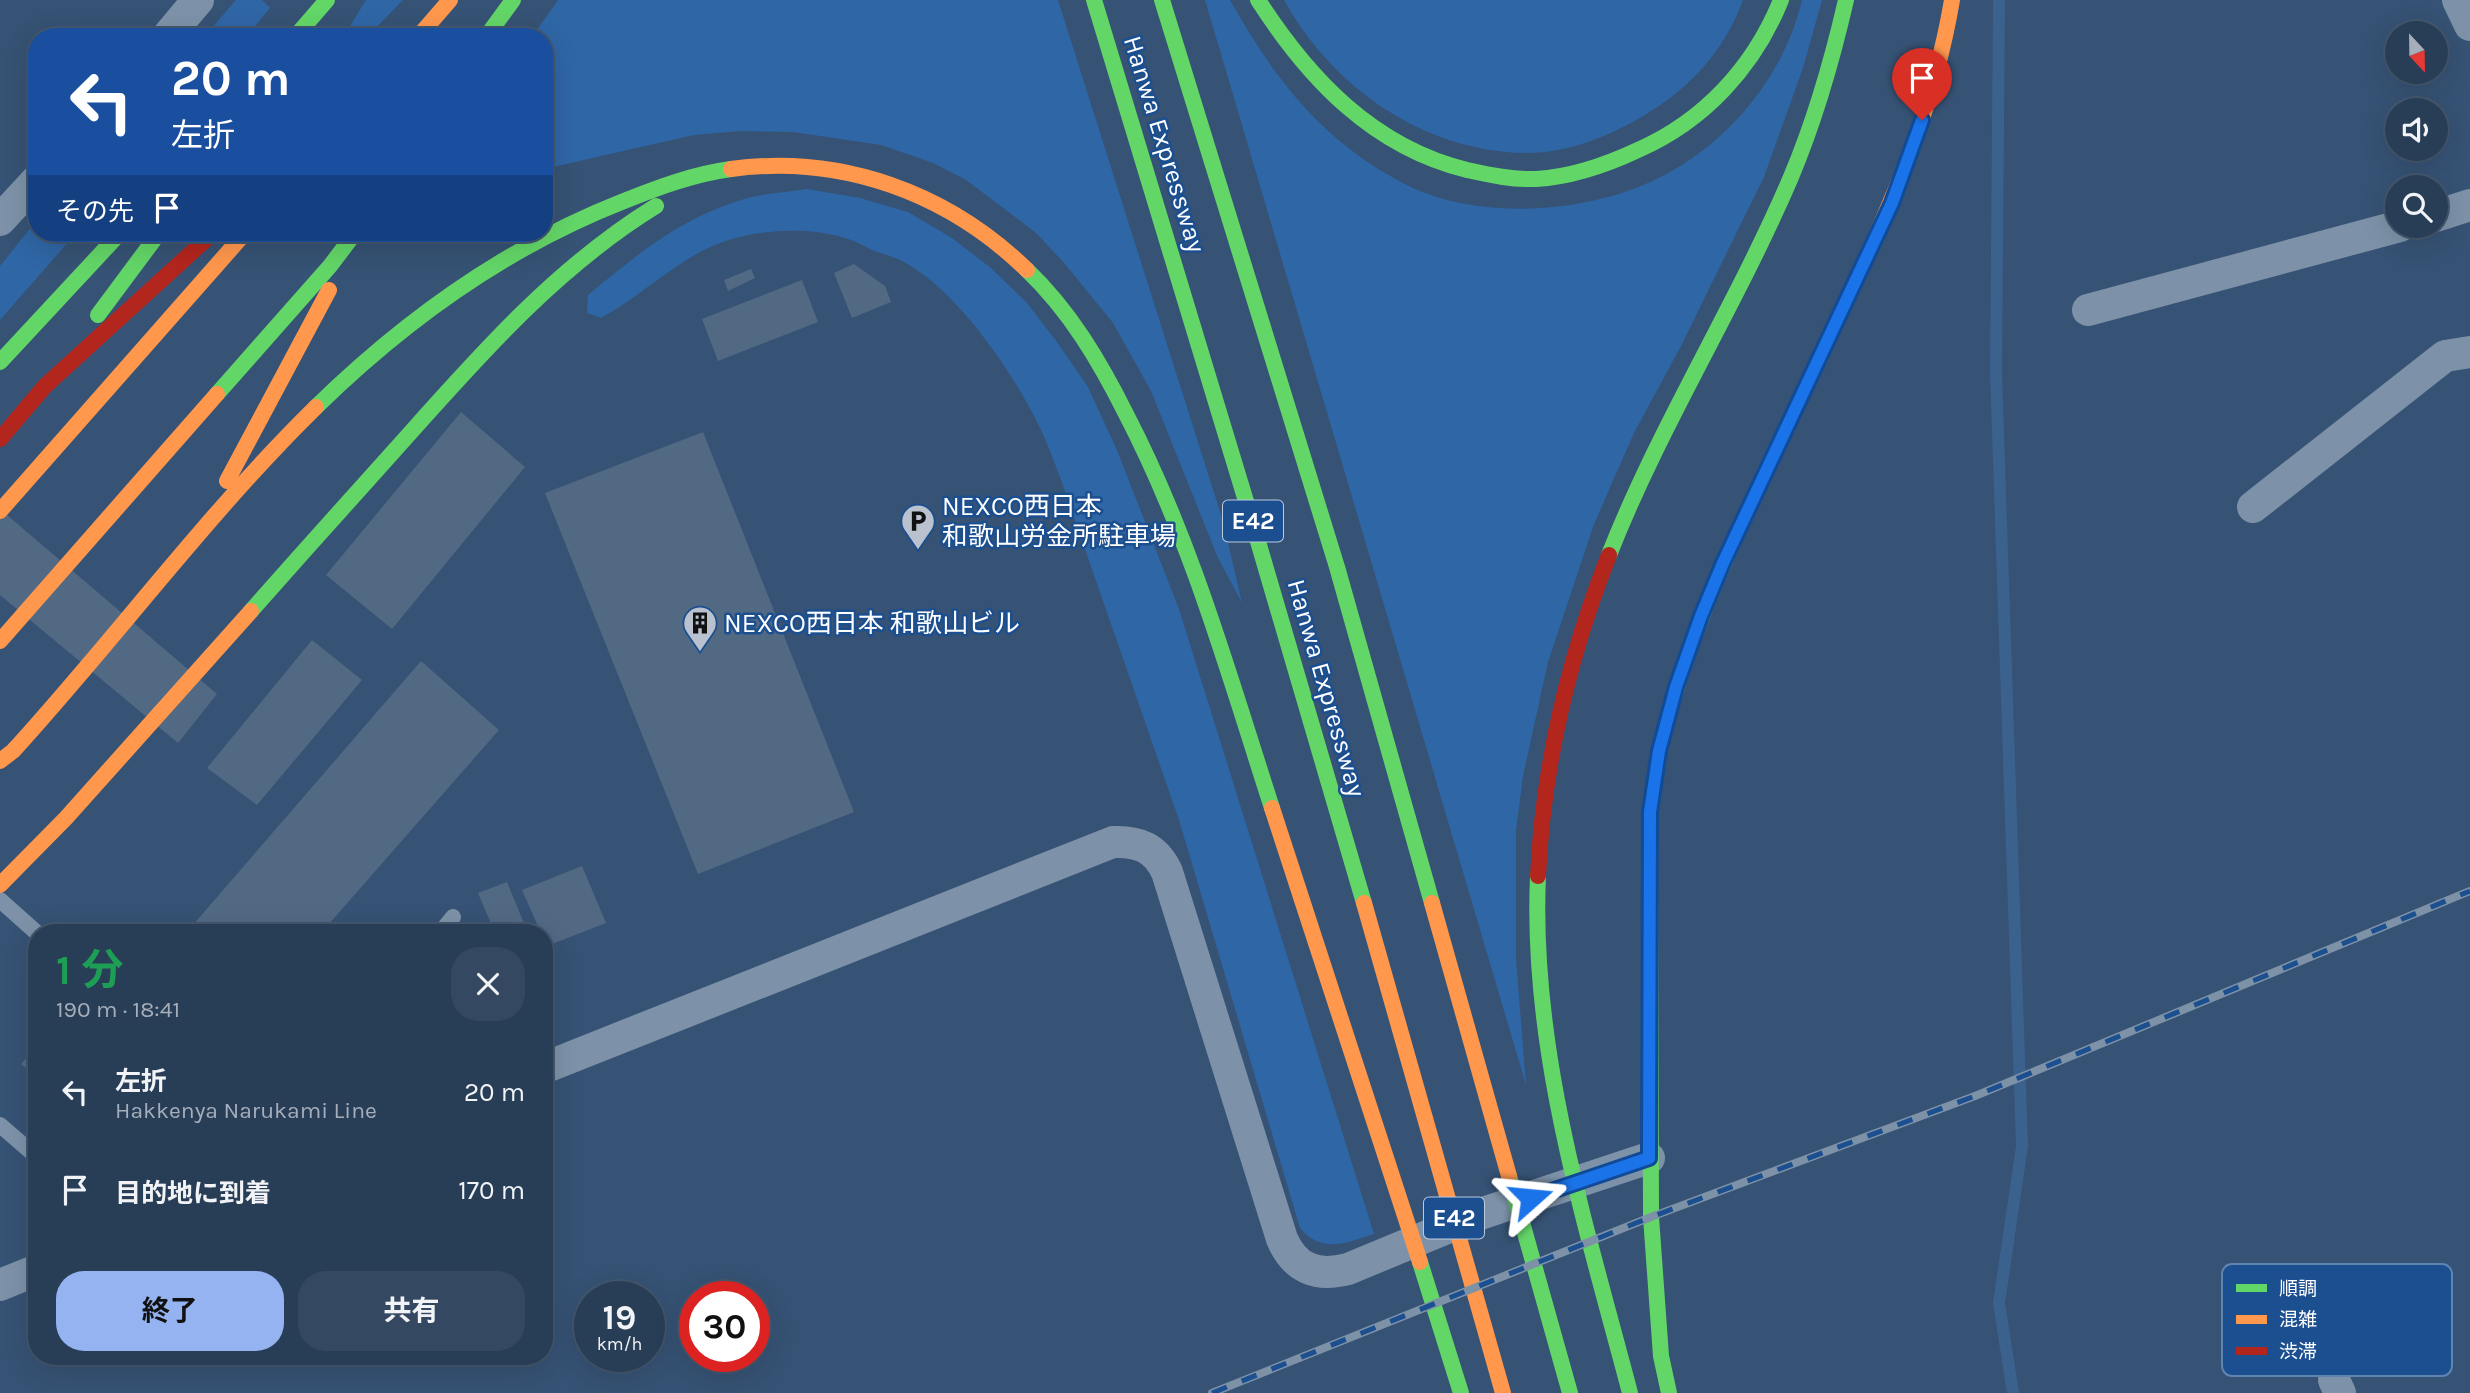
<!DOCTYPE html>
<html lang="ja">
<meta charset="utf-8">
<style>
:root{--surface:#283e57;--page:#344961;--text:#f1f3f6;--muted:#a5aeba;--line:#44576d;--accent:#95b2f1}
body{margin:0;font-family:Karla,"Noto Sans JP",sans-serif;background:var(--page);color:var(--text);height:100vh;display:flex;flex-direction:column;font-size:26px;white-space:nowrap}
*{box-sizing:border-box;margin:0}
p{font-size:23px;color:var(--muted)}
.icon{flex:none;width:38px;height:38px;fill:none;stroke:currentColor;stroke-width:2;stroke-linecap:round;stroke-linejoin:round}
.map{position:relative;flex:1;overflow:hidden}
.side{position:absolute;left:28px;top:924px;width:525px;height:441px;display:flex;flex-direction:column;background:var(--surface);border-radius:28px;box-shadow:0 7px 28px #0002,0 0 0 2px var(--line)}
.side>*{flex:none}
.top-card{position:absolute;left:28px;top:28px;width:525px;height:214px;border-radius:28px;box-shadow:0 7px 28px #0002,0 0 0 2px var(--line);background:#1a4fa0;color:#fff;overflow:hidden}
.needle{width:46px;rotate:158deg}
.controls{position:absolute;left:2385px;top:21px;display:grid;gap:14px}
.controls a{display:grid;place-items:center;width:63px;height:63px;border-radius:50%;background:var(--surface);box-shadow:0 7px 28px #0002,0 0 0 2px var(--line);font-size:35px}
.speed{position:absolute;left:574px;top:1281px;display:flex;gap:14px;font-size:35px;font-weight:700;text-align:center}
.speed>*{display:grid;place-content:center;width:91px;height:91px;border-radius:50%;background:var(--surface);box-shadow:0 7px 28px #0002,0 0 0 2px var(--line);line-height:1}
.speed small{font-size:18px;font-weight:400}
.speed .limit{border:10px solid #d22;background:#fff;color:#111}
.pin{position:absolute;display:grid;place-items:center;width:60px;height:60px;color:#fff;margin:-72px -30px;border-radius:50% 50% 50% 0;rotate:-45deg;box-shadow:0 0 7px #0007}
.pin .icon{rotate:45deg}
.me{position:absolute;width:77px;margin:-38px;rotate:72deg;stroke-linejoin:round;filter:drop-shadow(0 0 5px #0008)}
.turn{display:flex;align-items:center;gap:24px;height:147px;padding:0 28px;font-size:32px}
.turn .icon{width:91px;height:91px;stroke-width:2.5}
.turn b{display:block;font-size:49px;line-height:60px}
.then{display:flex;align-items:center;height:66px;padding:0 28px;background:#0003;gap:14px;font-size:26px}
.round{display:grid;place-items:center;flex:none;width:74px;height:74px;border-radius:28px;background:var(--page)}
.summary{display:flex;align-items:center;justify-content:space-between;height:119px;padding:0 28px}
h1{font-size:42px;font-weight:700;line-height:52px;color:#1e9e55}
.primary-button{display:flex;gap:14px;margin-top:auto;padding:14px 28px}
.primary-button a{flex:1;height:80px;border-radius:28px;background:var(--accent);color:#111;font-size:28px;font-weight:700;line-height:80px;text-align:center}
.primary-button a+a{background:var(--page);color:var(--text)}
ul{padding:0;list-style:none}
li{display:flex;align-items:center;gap:21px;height:98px;padding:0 28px}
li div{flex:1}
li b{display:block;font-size:26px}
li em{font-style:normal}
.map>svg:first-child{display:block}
.green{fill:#2f66a5}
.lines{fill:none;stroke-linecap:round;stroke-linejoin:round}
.stream{stroke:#3b618d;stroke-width:12}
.building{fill:#526984}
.lane{stroke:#7d92a8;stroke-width:16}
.street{stroke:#7d92a8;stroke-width:32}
.fast{stroke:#63d668;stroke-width:16}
.slow{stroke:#ff974d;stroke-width:16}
.jam{stroke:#b3261e;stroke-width:16}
.rail-casing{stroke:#7e92a7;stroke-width:8}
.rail{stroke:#1b4f8f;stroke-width:5;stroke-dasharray:16;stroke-linecap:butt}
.route-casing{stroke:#114b97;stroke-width:18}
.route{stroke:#1a73e8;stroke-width:12}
.labels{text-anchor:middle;stroke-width:5;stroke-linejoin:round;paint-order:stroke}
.shield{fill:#1b4f8f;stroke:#bbcadd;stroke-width:2}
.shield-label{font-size:24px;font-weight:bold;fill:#fff}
.street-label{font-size:26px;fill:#fff;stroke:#1b4f8f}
.poi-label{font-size:26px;fill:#fff;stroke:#1b4f8f;text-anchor:start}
.key{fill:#1b4f8f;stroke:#5f84b1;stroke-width:2}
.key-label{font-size:19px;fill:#fff}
</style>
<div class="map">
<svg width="2470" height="1393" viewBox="0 0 2470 1393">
<rect width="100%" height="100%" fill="#365274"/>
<path class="green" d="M236,0h26l8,8 -24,29h-42z
M366,0h37l-36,37h-24z
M558,0h500l165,521 19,82 -24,-45 -67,-167 -38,-68 -48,-59 -29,-31 -70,-53 -33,-17 -52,-18 -88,-13 -52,-1 -47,4 -150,34v-132h-12z
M1205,0h25c45,79 89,138 171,182 77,42 200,32 274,-13 62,-36 111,-100 127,-169h20l-19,68 -39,109 -84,171 -46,85 -22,50 -19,44 -45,135 -25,114 -7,55v128l10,126z
M1284,0h459c-18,50 -53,88 -98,115 -35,21 -79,39 -121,38 -101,-2 -192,-66 -240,-153z
M807,189l53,9 48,14 44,26 39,30 36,35 30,39 31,45 29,63 62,159 195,625c-28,9 -52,20 -74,-6l-121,-408 -118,-340c-7,-18 -13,-36 -22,-54 -26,-54 -83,-137 -137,-165 -10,-5 -20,-7 -30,-11 -8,-4 -16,-9 -24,-11 -35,-12 -81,-10 -116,0 -48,13 -88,56 -131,79l-14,-5 1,-18c51,-42 95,-79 160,-97 19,-5 40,-6 59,-9z
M37,220v13h39l-76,87v-54z"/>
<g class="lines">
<path class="stream" d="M1999,0l-3,373 26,773 -23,157 14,90"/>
</g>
<path class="building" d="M854,264l31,22 6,16 -39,16 -18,-45z
M751,269l4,9 -27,13 -4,-11z
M802,280l16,42 -100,39 -16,-42z
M461,412l64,55 -133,162 -66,-54z
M703,432l151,380 -156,62 -153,-381z
M0,509l217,185 -39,49 -178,-148z
M312,640l50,40 -105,125 -50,-37z
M421,661l78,69 -178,203h-135z
M582,866l24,57 -59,23 -3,-13h-3l-19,-43z
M507,882l21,51h-33l-17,-40z
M37,1046v31l-16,-13z"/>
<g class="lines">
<path class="lane" d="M0,900l37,33
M440,933l13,-16
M0,1125l37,32"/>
<path class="street" d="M2458,0l12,25
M167,37l31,-37
M2436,216l34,-11
M0,220l37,-40
M2088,310l312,-84
M2253,507l192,-151 25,-4
M544,1068l569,-226c26,-1 43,6 54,30l115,367c13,30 35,38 66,30l135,-56 166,-55
M0,1285l37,-15
M2334,1380l6,13"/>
<path class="fast" d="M1094,0l158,521 112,382
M1162,0l175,567 95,336
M1258,0c51,79 115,147 209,170 23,5 46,10 69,9 35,-2 70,-14 102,-29 66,-29 116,-83 143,-150
M295,37l32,-37
M486,37l27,-37
M1027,270c43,41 73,92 99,144 65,125 103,261 146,394
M98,315l61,-82
M0,362l120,-129
M217,394l113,-128 25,-33
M316,407c90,-88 190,-160 308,-206 35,-14 70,-27 107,-32
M1609,555c51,-130 127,-249 182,-378 24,-57 41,-116 55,-177
M251,611c53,-60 106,-119 160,-179 74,-83 149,-167 245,-226
M1538,876c-8,175 48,349 92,517
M1509,1176l61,217
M1420,1262l41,131
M1669,1393l-8,-37 -10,-139 -1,-405c3,-21 5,-43 10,-64 23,-96 62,-184 104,-272"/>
<path class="slow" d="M418,37l32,-37
M731,169c111,-15 217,24 296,101
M1764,476c27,-58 54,-116 82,-174 46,-99 88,-194 106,-302
M227,481l102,-191
M0,511l245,-278
M0,641l217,-247
M0,761l13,-10c103,-113 194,-237 303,-344
M1272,808l148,454
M0,885l66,-67 185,-207
M1364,903l139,490
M1432,903l77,273"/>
<path class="jam" d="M0,439l45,-53 168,-153
M1538,876c5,-110 31,-219 71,-321"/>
<g class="rail-casing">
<path id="rail" d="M1212,1393l439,-176 324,-121 495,-205"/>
</g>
<use href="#rail" class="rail"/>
</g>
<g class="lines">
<g class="route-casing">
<path id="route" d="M1531,1198l118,-40 1,-346 9,-61 17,-64 25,-71 22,-53 169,-360 30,-83"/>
</g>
<use href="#route" class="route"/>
</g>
<defs>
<g id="parking-pin" transform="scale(1.75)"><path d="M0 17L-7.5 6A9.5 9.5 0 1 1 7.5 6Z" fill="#b9c2ce" stroke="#1b4f8f"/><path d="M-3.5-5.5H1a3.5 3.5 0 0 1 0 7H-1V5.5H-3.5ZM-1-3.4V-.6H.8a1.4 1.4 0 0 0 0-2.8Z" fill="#111"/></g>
<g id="building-pin" transform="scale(1.75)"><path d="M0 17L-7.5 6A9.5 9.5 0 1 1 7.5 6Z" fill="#b9c2ce" stroke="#1b4f8f"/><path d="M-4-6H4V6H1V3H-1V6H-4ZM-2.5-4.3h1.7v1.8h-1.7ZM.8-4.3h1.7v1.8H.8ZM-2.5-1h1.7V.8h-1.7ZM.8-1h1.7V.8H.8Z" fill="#111"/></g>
</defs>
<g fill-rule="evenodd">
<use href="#parking-pin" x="918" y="521"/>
<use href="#building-pin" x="700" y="623"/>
</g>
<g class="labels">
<g class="shield">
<rect x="1223" y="500.5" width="60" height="41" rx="5"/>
<rect x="1424" y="1197.5" width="60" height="41" rx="5"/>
</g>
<g class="shield-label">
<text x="1253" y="529">E42</text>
<text x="1454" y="1226">E42</text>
</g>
<g class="street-label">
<text transform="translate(1165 144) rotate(73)" y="9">Hanwa Expressway</text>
<text transform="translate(1327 688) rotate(74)" y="9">Hanwa Expressway</text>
</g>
<g class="poi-label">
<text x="942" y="515">NEXCO西日本<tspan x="942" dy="30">和歌山労金所駐車場</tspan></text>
<text x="724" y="632">NEXCO西日本 和歌山ビル</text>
</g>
</g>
<rect x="2222" y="1264" width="230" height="112" rx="10" class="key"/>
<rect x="2236" y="1284" width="31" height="8" fill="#63d668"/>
<rect x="2236" y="1315" width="31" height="9" fill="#ff974d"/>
<rect x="2236" y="1347" width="31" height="8" fill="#b3261e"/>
<g class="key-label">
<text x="2279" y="1295">順調</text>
<text x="2279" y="1326">混雑</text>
<text x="2279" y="1358">渋滞</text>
</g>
</svg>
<div class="controls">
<a><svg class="needle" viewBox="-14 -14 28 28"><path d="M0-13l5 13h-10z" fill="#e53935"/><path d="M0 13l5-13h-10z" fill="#a5aeba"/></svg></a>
<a><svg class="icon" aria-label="sound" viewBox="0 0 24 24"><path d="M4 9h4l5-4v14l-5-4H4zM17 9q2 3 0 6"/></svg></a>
<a><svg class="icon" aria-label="search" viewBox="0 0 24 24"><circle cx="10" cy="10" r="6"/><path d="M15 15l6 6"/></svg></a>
</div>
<div class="speed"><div>19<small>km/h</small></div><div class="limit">30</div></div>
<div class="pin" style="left:1922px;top:120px;background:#d93025"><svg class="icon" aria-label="arrive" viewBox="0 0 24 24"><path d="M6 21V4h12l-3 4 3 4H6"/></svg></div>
<svg class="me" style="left:1531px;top:1198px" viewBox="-20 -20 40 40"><path d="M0-17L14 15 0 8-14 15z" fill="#1a73e8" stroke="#fff" stroke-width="4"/></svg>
<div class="top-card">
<div class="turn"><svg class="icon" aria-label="left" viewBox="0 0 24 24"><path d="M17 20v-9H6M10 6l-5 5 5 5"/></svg><div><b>20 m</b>左折</div></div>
<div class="then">その先<svg class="icon" aria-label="arrive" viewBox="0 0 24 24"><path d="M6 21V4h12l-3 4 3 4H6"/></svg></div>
</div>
<section class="side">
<div class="summary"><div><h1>1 分</h1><p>190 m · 18:41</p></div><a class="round"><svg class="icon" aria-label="close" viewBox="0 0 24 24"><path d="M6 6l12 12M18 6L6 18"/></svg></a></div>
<ul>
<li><svg class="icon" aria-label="left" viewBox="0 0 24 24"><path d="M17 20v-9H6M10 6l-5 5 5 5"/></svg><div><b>左折</b><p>Hakkenya Narukami Line</p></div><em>20 m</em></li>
<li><svg class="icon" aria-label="arrive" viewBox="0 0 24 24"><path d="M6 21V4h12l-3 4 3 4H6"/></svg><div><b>目的地に到着</b></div><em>170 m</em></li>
</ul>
<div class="primary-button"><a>終了</a><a>共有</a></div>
</section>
</div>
